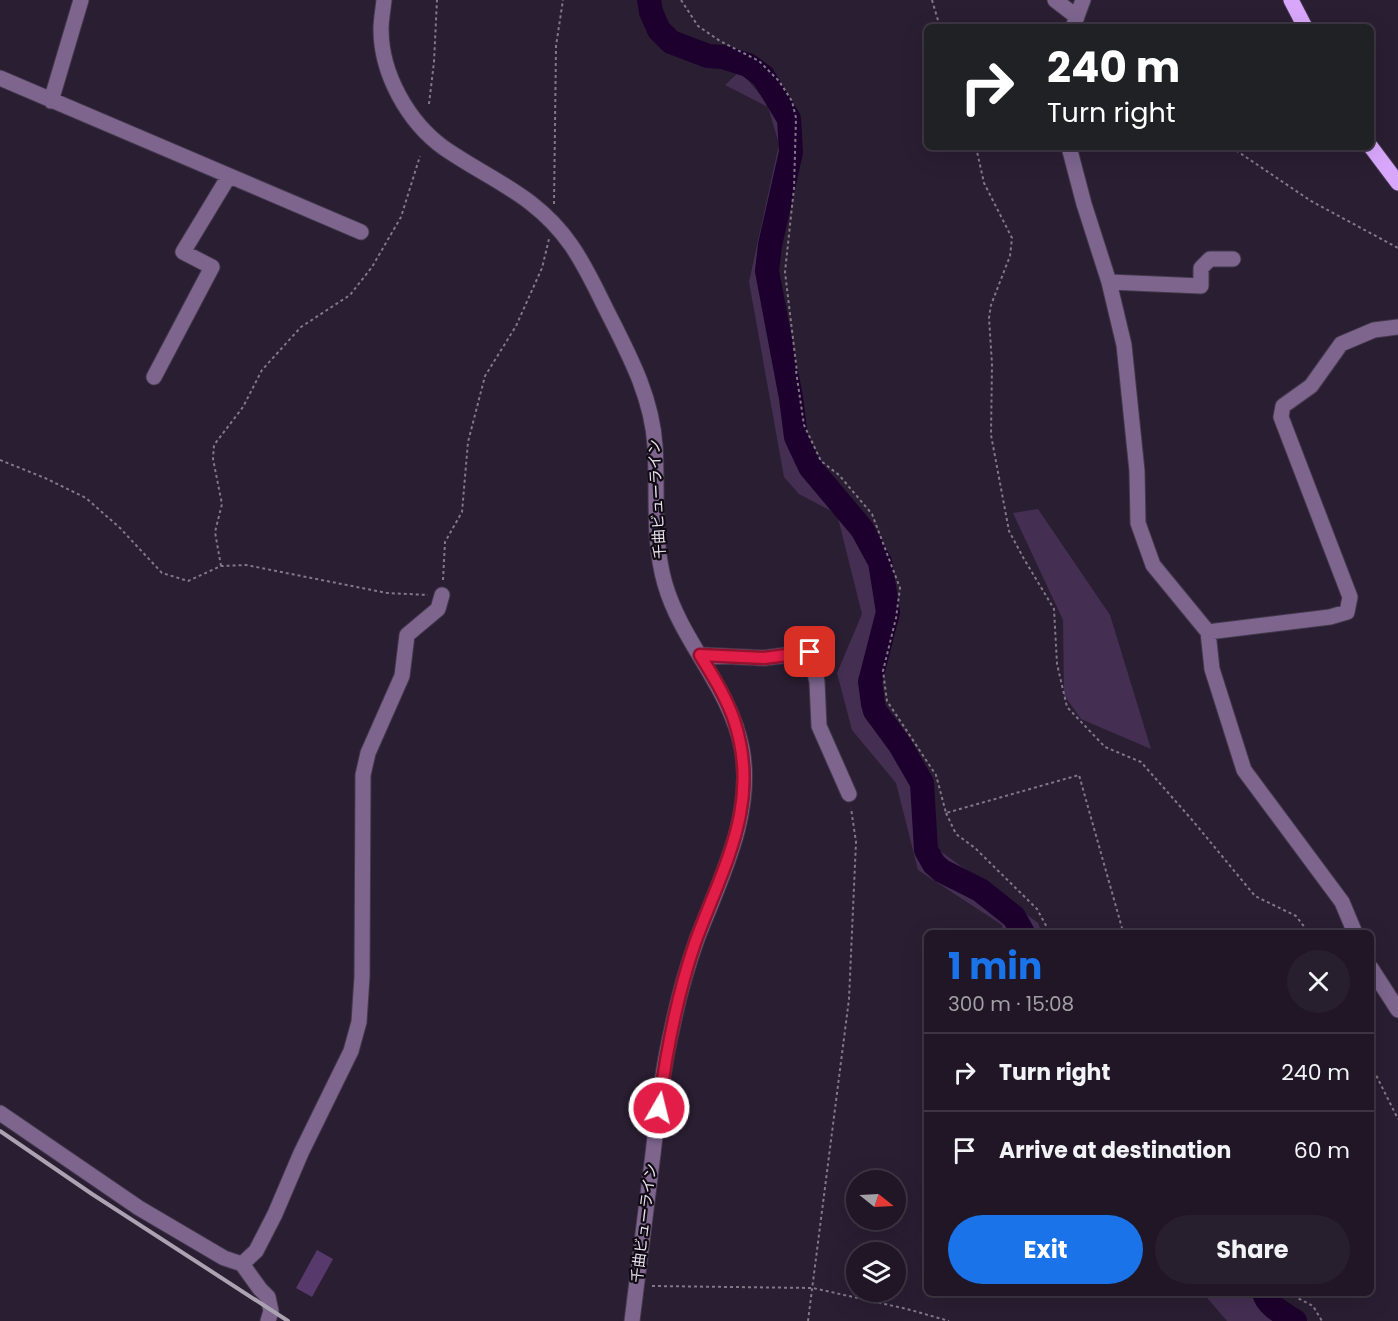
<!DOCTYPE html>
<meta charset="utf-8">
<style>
:root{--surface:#201626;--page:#281f2e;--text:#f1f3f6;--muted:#a29fa7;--line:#3d3543;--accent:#1a73e8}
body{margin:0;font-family:Poppins,"Noto Sans JP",sans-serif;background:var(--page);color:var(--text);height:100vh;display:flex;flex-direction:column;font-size:22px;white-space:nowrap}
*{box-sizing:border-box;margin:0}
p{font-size:20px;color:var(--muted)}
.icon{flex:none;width:33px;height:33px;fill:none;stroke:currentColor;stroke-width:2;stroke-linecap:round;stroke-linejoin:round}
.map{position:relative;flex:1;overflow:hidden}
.panel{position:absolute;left:924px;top:930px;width:450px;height:366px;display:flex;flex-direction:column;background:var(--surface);border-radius:9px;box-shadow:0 6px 24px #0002,0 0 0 2px var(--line)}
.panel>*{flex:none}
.guide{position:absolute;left:924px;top:24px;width:450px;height:126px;border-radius:9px;box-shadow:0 6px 24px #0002,0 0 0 2px var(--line);background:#202124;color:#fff;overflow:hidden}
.needle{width:39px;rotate:108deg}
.buttons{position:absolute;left:846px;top:1170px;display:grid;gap:12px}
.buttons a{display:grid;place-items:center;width:60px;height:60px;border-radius:50%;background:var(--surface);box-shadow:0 6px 24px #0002,0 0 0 2px var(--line);font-size:30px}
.pin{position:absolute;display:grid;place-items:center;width:51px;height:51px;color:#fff;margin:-26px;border-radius:12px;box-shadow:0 3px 9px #0006}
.me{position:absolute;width:66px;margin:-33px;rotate:8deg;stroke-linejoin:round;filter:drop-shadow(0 0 4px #0008)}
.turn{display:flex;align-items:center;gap:21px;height:126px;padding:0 24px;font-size:27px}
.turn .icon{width:78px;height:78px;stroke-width:2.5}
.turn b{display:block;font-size:42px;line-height:51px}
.round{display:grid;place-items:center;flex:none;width:63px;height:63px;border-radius:32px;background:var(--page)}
.headline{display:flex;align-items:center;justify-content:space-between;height:102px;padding:0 24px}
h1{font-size:36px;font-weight:700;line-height:45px;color:var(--accent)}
.primary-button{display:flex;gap:12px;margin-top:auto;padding:12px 24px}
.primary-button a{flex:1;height:69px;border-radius:36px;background:var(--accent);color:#fff;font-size:24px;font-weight:700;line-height:69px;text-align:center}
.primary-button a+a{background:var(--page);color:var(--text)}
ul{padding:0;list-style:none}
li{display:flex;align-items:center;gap:18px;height:78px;padding:0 24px;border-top:2px solid var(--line)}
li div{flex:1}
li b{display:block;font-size:22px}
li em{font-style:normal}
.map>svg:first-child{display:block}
.green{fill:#442f52}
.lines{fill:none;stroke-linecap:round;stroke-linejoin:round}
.river{stroke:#1d002d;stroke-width:24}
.building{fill:#58396c}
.minor-casing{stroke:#44394c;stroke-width:17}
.major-casing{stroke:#44394c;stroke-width:17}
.path{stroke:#817888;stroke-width:2;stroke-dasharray:3 3;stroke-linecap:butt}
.minor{stroke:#7d658e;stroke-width:15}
.major{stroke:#d8a7fb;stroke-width:15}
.rail{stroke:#aca3b2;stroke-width:4}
.route-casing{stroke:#92132f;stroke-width:15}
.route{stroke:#e11d48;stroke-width:10}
.labels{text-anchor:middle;stroke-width:4.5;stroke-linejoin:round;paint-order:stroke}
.street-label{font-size:15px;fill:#e7e0ed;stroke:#100a13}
</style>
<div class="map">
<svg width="1398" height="1321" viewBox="0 0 1398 1321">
<rect width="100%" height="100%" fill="#2a1e32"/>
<path class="green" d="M740,71l42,49 2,49 -21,111 24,154 42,54 40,78 14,56 -11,36 -4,51 38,51 10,21 1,32 22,37 99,73 4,10h-39l-1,-8 -84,-55 -22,-87 -44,-53 -15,-57 25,-59 -25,-100 -38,-20 -15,-17 -35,-195 30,-138 -11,-37 -43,-22z
M1038,509l72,106 41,134 -70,-30 -17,-24 -1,-75 -50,-107z
M1203,1293h66l16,28h-58z"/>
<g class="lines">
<path class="river" d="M649,0l2,12 8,18 12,12 37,14 15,1 25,8 15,11 26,43 2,33 -21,93 -3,26 24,127 5,39 14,30 52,62 18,33 8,50 -18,70 3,22 2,7 25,34 22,38 4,67 8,14 8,7 38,19 34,27 9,16
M1264,1293c3,13 20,21 31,28"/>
</g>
<path class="building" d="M317,1250l16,9 -21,38 -16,-9z"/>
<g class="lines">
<g class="minor-casing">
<path id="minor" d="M384,0c-1,10 -3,20 -3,29 0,45 27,93 63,119 48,33 92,47 127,97 14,20 24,42 35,64 22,44 46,87 49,137 3,45 -3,94 10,138 17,59 65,103 77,165 12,67 -22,130 -45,190 -10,28 -18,56 -24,85 -10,42 -15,86 -20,130 -7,56 -14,111 -21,167
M1055,0l22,17
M1073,27l10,-27
M0,78l361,154
M51,101l30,-101
M1069,147l15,57 25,78 15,63 13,126 1,52 15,42 55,67 4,37 32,101 98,132 13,31
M1109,282l92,4v-18l9,-9h23
M154,377l58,-110 -29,-15 46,-76
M1208,632l122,-15 17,-5 3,-15 -69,-180 2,-11 28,-20 30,-42 33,-14 24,-3
M701,655l63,3 46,-6 7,30 2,44 30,68
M1371,968l27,42
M0,1113l139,95 85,50 18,6 18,25 8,8 3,14 -3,10
M242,1264l14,-13 19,-37 26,-61 50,-102 8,-29 3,-45 1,-202 5,-22 34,-77 5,-41 31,-26 4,-14"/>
</g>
<g class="major-casing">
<path id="major" d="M1291,0l14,27
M1371,147l27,36"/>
</g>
<path class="path" d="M681,0l17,26 22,15 39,20 20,20 13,20 4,17 -2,70 -9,84 12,100
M932,0l8,27
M429,104l5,-42 3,-62
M976,147l8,36 28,55 -2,18 -19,49 -2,13 3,46 -1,71 18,96 15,28 30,50 3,55 10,43 38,40 36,15 52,59 62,75 41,20 13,17
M1231,147l80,54 87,47
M554,204l2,-158 7,-46
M796,371l8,54 17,36 18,14 33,39 28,74 -4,30 -13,53 4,30 49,74 10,38 133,-38 43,153
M0,460l45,18 41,20 34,30 42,45 26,8 33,-15 25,-1 141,28 41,2
M221,566l-6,-34 7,-28 -9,-45 1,-14 29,-38 19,-37 39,-43 49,-32 22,-28 29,-50 19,-61
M443,580l2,-38 17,-30 6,-70 17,-66 31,-50 26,-58 7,-29
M946,813l10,21 19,14 62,61 13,24
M1371,1065l27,54
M652,1286l161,2 94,21 42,12
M1288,1293l25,13 9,15
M808,1321l41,-322 7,-157 -5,-34"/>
<use href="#minor" class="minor"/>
<use href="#major" class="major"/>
<path class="rail" d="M0,1131l92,63 196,127"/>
</g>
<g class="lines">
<g class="route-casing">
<path id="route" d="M659,1108c7,-56 18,-112 36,-165 28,-77 67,-139 39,-223 -8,-23 -21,-44 -34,-65l64,3 46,-6"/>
</g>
<use href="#route" class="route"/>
</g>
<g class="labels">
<g class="street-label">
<text transform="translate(657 499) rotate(-93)" y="5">千曲ビューライン</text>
<text transform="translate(644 1223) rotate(-83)" y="5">千曲ビューライン</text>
</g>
</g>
</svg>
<div class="buttons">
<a><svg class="needle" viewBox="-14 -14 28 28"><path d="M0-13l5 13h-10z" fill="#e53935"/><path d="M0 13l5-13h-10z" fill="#a29fa7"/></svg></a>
<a><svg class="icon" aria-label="layers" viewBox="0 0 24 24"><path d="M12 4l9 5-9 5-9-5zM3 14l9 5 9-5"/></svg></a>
</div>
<div class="pin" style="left:810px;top:652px;background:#d93025"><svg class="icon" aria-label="arrive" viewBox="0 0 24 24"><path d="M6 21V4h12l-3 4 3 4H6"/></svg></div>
<svg class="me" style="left:659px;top:1108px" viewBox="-20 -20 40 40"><circle r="17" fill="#e11d48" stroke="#fff" stroke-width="3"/><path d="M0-11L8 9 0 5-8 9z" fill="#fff"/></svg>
<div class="guide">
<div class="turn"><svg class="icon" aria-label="right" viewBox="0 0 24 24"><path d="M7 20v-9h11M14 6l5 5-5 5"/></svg><div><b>240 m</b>Turn right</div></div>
</div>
<section class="panel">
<div class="headline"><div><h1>1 min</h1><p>300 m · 15:08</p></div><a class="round"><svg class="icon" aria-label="close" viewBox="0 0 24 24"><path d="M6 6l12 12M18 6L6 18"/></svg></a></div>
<ul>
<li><svg class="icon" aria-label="right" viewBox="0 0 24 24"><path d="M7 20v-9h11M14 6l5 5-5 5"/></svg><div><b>Turn right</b></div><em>240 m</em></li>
<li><svg class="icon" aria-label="arrive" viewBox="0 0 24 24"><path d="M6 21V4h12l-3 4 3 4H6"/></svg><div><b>Arrive at destination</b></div><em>60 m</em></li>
</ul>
<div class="primary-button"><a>Exit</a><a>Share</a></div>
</section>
</div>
